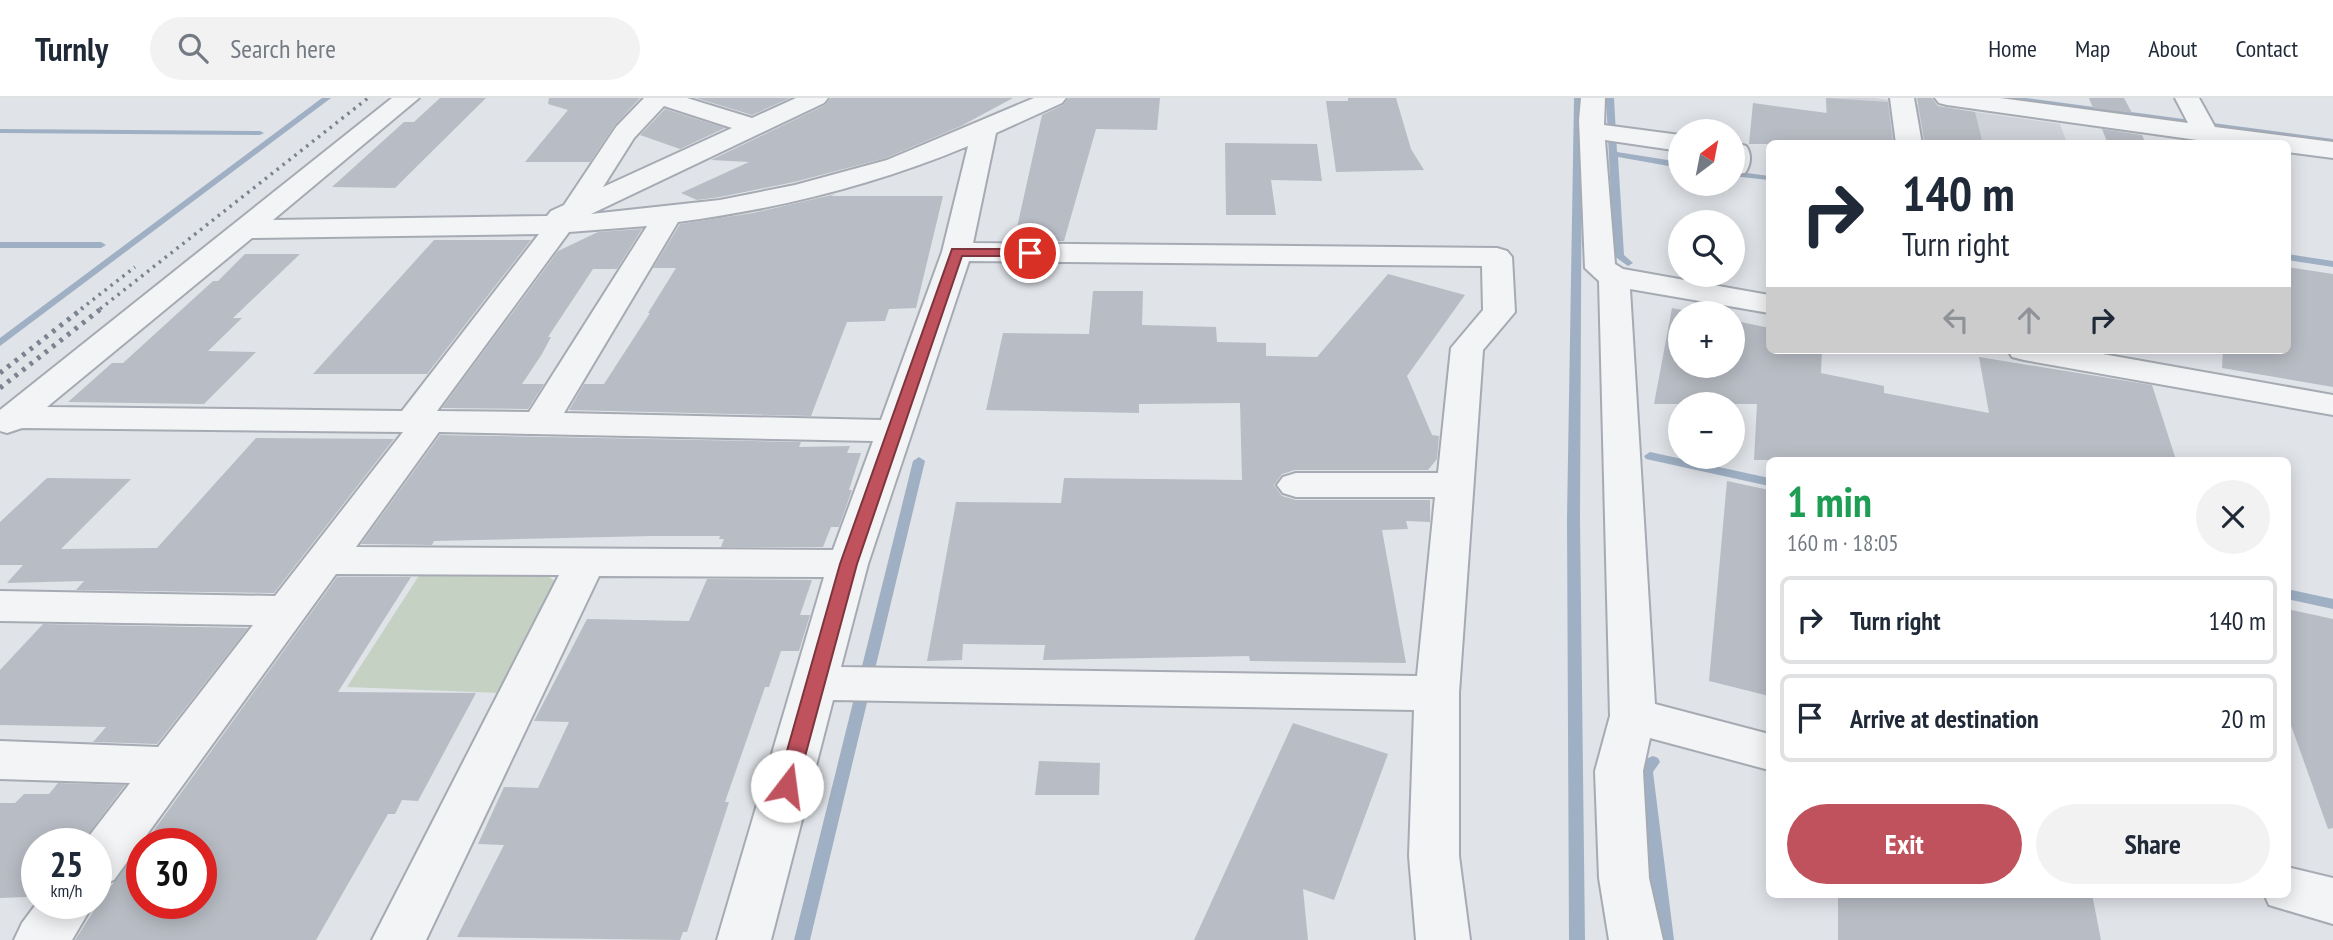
<!DOCTYPE html>
<meta charset="utf-8">
<style>
:root{--surface:#fff;--page:#f2f2f3;--text:#1f2937;--muted:#747a83;--line:#e0e1e3;--accent:#c0525e}
body{margin:0;font-family:"PT Sans Narrow",sans-serif;background:var(--page);color:var(--text);height:100vh;display:flex;flex-direction:column;font-size:26px;white-space:nowrap}
*{box-sizing:border-box;margin:0}
p{font-size:23px;color:var(--muted)}
.icon{flex:none;width:38px;height:38px;fill:none;stroke:currentColor;stroke-width:2;stroke-linecap:round;stroke-linejoin:round}
.map{position:relative;flex:1;overflow:hidden}
.details{position:absolute;left:1766px;top:359px;width:525px;height:441px;display:flex;flex-direction:column;background:var(--surface);border-radius:10px;box-shadow:0 4px 18px #0003}
.details>*{flex:none}
.top-card{position:absolute;left:1766px;top:42px;width:525px;height:214px;border-radius:10px;box-shadow:0 4px 18px #0003;background:#fff;color:var(--text);overflow:hidden}
.needle{width:46px;rotate:32deg}
.fabs{position:absolute;left:1668px;top:21px;display:grid;gap:14px}
.fabs a{display:grid;place-items:center;width:77px;height:77px;border-radius:50%;background:var(--surface);box-shadow:0 4px 18px #0003;font-size:35px}
.speed{position:absolute;left:21px;top:730px;display:flex;gap:14px;font-size:35px;font-weight:700;text-align:center}
.speed>*{display:grid;place-content:center;width:91px;height:91px;border-radius:50%;background:var(--surface);box-shadow:0 4px 18px #0003;line-height:1}
.speed small{font-size:18px;font-weight:400}
.speed .limit{border:10px solid #d22;background:#fff;color:#111}
.pin{position:absolute;display:grid;place-items:center;width:60px;height:60px;color:#fff;margin:-30px;border:4px solid #fff;border-radius:50%;box-shadow:0 2px 7px #0007}
.me{position:absolute;width:77px;margin:-38px;rotate:15deg;stroke-linejoin:round;filter:drop-shadow(0 0 5px #0008)}
.turn{display:flex;align-items:center;gap:24px;height:147px;padding:0 21px;font-size:32px}
.turn .icon{width:91px;height:91px;stroke-width:2.5}
.turn b{display:block;font-size:49px;line-height:60px}
.lanes{display:flex;align-items:center;height:66px;padding:0 21px;background:#0003;justify-content:center;gap:35px;direction:ltr}
.lanes .off{opacity:.35}
.round{display:grid;place-items:center;flex:none;width:74px;height:74px;border-radius:37px;background:var(--page)}
.headline{display:flex;align-items:center;justify-content:space-between;height:119px;padding:0 21px}
h1{font-size:42px;font-weight:700;line-height:52px;color:#1e9e55}
.cta{display:flex;gap:14px;margin-top:auto;padding:14px 21px}
.cta a{flex:1;height:80px;border-radius:42px;background:var(--accent);color:#fff;font-size:28px;font-weight:700;line-height:80px;text-align:center}
.cta a+a{background:var(--page);color:var(--text)}
ul{padding:0;list-style:none}
li{display:flex;align-items:center;gap:21px;height:88px;margin:0 14px 10px;padding:0 7px;border:4px solid var(--line);border-radius:10px}
li div{flex:1}
li b{display:block;font-size:26px}
li em{font-style:normal}
header{display:flex;align-items:center;gap:42px;box-sizing:border-box;height:98px;padding:0 35px;background:var(--surface);border-bottom:2px solid var(--line)}
header strong{font-size:33px}
nav{display:flex;gap:38px;margin-inline-start:auto;font-size:24px}
.search{width:490px;height:63px;background:var(--page);display:flex;align-items:center;gap:18px;box-sizing:border-box;padding:0 24px;border-radius:38px;color:var(--muted);font-size:26px}
.map>svg:first-child{display:block}
.built{fill:#cfd2d9}
.green{fill:#c5d1c2}
.lines{fill:none;stroke-linecap:round;stroke-linejoin:round}
.stream{fill:#9fb0c4;fill-rule:evenodd}
.building{fill:#b8bcc4}
.minor-casing{stroke:#a6aab2;stroke-width:4}
.minor{fill:#f3f4f6;fill-rule:evenodd}
.rail-far1{stroke:#7b8290;stroke-width:3.5;stroke-dasharray:2.5 5;stroke-linecap:butt}
.rail{stroke:#7b8290;stroke-width:5;stroke-dasharray:3.5 6;stroke-linecap:butt}
.route{fill:#c0525e;stroke:#7d353d;stroke-width:2}
</style>
<header>
<strong>Turnly</strong>
<div class="search"><svg class="icon" aria-label="search" viewBox="0 0 24 24"><circle cx="10" cy="10" r="6"/><path d="M15 15l6 6"/></svg>Search here</div>
<nav><a>Home</a><a>Map</a><a>About</a><a>Contact</a></nav>
</header>
<div class="map">
<svg width="2333" height="842" viewBox="0 0 2333 842">
<rect width="100%" height="100%" fill="#e0e3e8"/>
<path class="built" d="M1826,0h48l186,26 7,19h-241z"/>
<path class="green" d="M420,476l128,2 13,10 -60,107 -154,-6z"/>
<g class="lines">
<path class="stream" d="M322,0h9l-331,248v-8z
M1574,0h8l-2,421 5,421h-16l-2,-421z
M1606,0h8l3,54 63,10v6l-62,-11 6,98 9,8 -5,3 -14,-10z
M2005,0h21l307,41v4l-324,-43z
M0,31l260,2 4,2 -4,2 -260,-2z
M1732,73l37,5v4l-37,-4z
M0,144h101l5,3 -5,3h-101z
M2287,156l46,7v6l-46,-7z
M1650,354l119,26v8l-123,-27 -2,-3z
M919,359l6,4 -115,479h-16l119,-479z
M2287,491l46,10v10l-46,-10z
M1653,658l5,2 2,4 -7,10 21,168h-16l-21,-170 11,-12z"/>
</g>
<path class="building" d="M440,0h46l-91,90 -63,-1 72,-65h10z
M549,0h91l-26,28 -24,36h-65l43,-52 -20,-6z
M696,0h94l-38,17z
M831,0h182l-52,28 -75,32 -92,24 -74,15 -23,3 -16,-7 68,-31 -38,-2 114,-55z
M1069,0h91l-3,32 -61,-1 -32,112h-50l28,-126 21,-10z
M1348,0h48l15,51 13,21 -88,2 -10,-71h22z
M1826,0l62,4 5,42h-144l4,-41 74,10z
M1917,0h15l6,8 37,6 8,32h-58z
M2089,0h35l8,15 -39,-5z
M665,11l60,19 -45,21 -40,-14z
M2102,31l40,6 4,9h-38z
M1225,45l92,1 5,37 -51,-1 5,35h-50z
M836,96l-5,2h112l-27,112 -27,1 -4,12 -38,1 -36,94 -242,-6 15,-26h20l46,-71h-2l28,-45h-23l27,-44 73,-11z
M642,131l-25,40h-24l-45,68h3l-9,17 -20,30h22l-16,25 -86,-1 116,-157 40,-19z
M434,142h97l-104,134h-114z
M245,156h55l-67,64h9l-34,33 48,1 -52,52 -136,-2 44,-39h11l90,-82h5z
M2287,169l46,7v113l-111,-19 1,-18h64z
M1388,176l77,21 -58,81 25,59 7,1 -2,23 -9,11h-133l-13,4 -8,11 8,11 14,4h134v22l-24,-1 2,8 -26,1 24,133 -156,-2 -1,-5 -206,4 2,-15 -82,-1 -1,16 -35,1 29,-159 105,1 3,-25 178,2 -2,-77 -101,1v9l-153,-3 17,-77 86,1 4,-43h50l-1,34 74,2 1,15 49,1v13l51,1z
M1672,210l25,5h-17v53h52v-46l37,8v22h53l-1,23 63,13v7l105,20 -10,-56 173,28 24,75h-422l3,-56h-103z
M440,337l361,7 -2,5 51,-1 -3,7h14l-12,37h3l-13,37h-8l-8,20h-102l3,-8h-5l1,-3h-68l-218,5 -2,4 -71,-1z
M256,340l138,1 -120,154 -198,-3 8,-9 -77,2 16,-18h-23v-43l47,-44 84,1 -70,70 96,-1z
M1727,383l42,9v206l-60,-15z
M337,479h74l-73,115 138,1 -58,108 -16,-1 -7,14h-7l-72,126h-241l29,-45 38,-49v57h59v-59h-57z
M707,481l105,1 -12,35h10l-11,36h-18l-12,36h-4l-40,115h4l-42,130h-4l-3,8 -223,-3 47,-92 -26,-1 26,-57 34,1 31,-66 -35,-1 53,-102 102,2z
M2287,511l46,10v209l-5,1 -41,-115z
M43,526l205,4 -91,116 -64,-2 13,-15 -106,-2v-55z
M1293,625l95,31 -54,146 -31,-11 5,51h-114z
M1039,663l61,2 -1,32h-64z
M58,685l67,2 -44,59h-44v40l-11,13 -26,1v-95h15l9,-9h25z
M1838,796h254l9,46h-263z"/>
<g class="lines">
<g class="minor-casing">
<path id="minor" d="M392,0h27l-146,122 274,-4 4,-5 13,-6 52,-78 28,-29h43l65,20 44,-20h32l-4,5 -233,111 129,-14 75,-15 92,-25 147,-62h32l-4,5 -66,30 -23,110 524,5 10,3 5,6 3,55 -32,38 -24,343v163l11,84h-54l-7,-84 5,-146 -581,-10 -62,240h-54l107,-363 -225,-1 -173,364h-54l187,-365 -223,-1 -222,306 -18,7v-43h-13l47,-61 -130,-4v-38l158,6 95,-122 -253,-4v-30l275,5 128,-164 -381,-4 -15,5 -7,-2v-21zM664,8l68,22 -129,59 31,-49zM968,48l-26,106 -61,168 -317,-7 114,-191c100,-13 197,-37 290,-76zM647,128l-118,186 -92,-1 132,-179zM539,136l-137,177 -355,-4 205,-169zM969,163l513,5 1,44 -32,38 -13,125h-142l-13,4 -6,8 6,8 13,4h139l-18,179 -576,-9 27,-103zM439,334l434,9 -40,109 -477,-3z
M1581,0h24l-1,27 76,10v16l-75,-11 10,124 8,5 146,26v18l-139,-24 25,415 114,30v36l-119,-32 -7,33 6,107 14,62h-54l-10,-62 -4,-107 15,-55 -11,-435 -14,-13 -6,-148z
M1890,0h24l8,46h-26z
M1935,0h65l188,25 -13,-25h24l16,29 118,15v16l-46,-6v-8h-61l-279,-39 -8,-2z
M1732,44l14,4c6,8 5,19 -1,27l-13,1z
M2008,252h72l253,45v20l-309,-55 -12,-3z
M2287,769l46,11v46l-64,-19 -5,-11h23z
M37,805h57l-22,37h-58l8,-17z"/>
</g>
<use href="#minor" class="minor"/>
<path class="rail-far1" d="M81,211l54,-42
M100,211l268,-211"/>
<path class="rail" d="M0,275l83,-65
M0,290l102,-80"/>
</g>
<path class="route" d="M952,151h78l6,4 -6,3h-68l-105,308 -60,222 -3,6 -7,2 -7,-2 -3,-6 63,-222z"/>
</svg>
<div class="fabs">
<a><svg class="needle" viewBox="-14 -14 28 28"><path d="M0-13l5 13h-10z" fill="#e53935"/><path d="M0 13l5-13h-10z" fill="#747a83"/></svg></a>
<a><svg class="icon" aria-label="search" viewBox="0 0 24 24"><circle cx="10" cy="10" r="6"/><path d="M15 15l6 6"/></svg></a>
<a>+</a>
<a>−</a>
</div>
<div class="speed"><div>25<small>km/h</small></div><div class="limit">30</div></div>
<div class="pin" style="left:1030px;top:155px;background:#d93025"><svg class="icon" aria-label="arrive" viewBox="0 0 24 24"><path d="M6 21V4h12l-3 4 3 4H6"/></svg></div>
<svg class="me" style="left:787px;top:688px" viewBox="-20 -20 40 40"><circle r="19" fill="#fff"/><path d="M0-13L10 11 0 6-10 11z" fill="#c0525e"/></svg>
<div class="top-card">
<div class="turn"><svg class="icon" aria-label="right" viewBox="0 0 24 24"><path d="M7 20v-9h11M14 6l5 5-5 5"/></svg><div><b>140 m</b>Turn right</div></div>
<div class="lanes"><svg class="icon off" aria-label="left" viewBox="0 0 24 24"><path d="M17 20v-9H6M10 6l-5 5 5 5"/></svg><svg class="icon off" aria-label="ahead" viewBox="0 0 24 24"><path d="M12 20V5M6 11l6-6 6 6"/></svg><svg class="icon" aria-label="right" viewBox="0 0 24 24"><path d="M7 20v-9h11M14 6l5 5-5 5"/></svg></div>
</div>
<section class="details">
<div class="headline"><div><h1>1 min</h1><p>160 m · 18:05</p></div><a class="round"><svg class="icon" aria-label="close" viewBox="0 0 24 24"><path d="M6 6l12 12M18 6L6 18"/></svg></a></div>
<ul>
<li><svg class="icon" aria-label="right" viewBox="0 0 24 24"><path d="M7 20v-9h11M14 6l5 5-5 5"/></svg><div><b>Turn right</b></div><em>140 m</em></li>
<li><svg class="icon" aria-label="arrive" viewBox="0 0 24 24"><path d="M6 21V4h12l-3 4 3 4H6"/></svg><div><b>Arrive at destination</b></div><em>20 m</em></li>
</ul>
<div class="cta"><a>Exit</a><a>Share</a></div>
</section>
</div>
